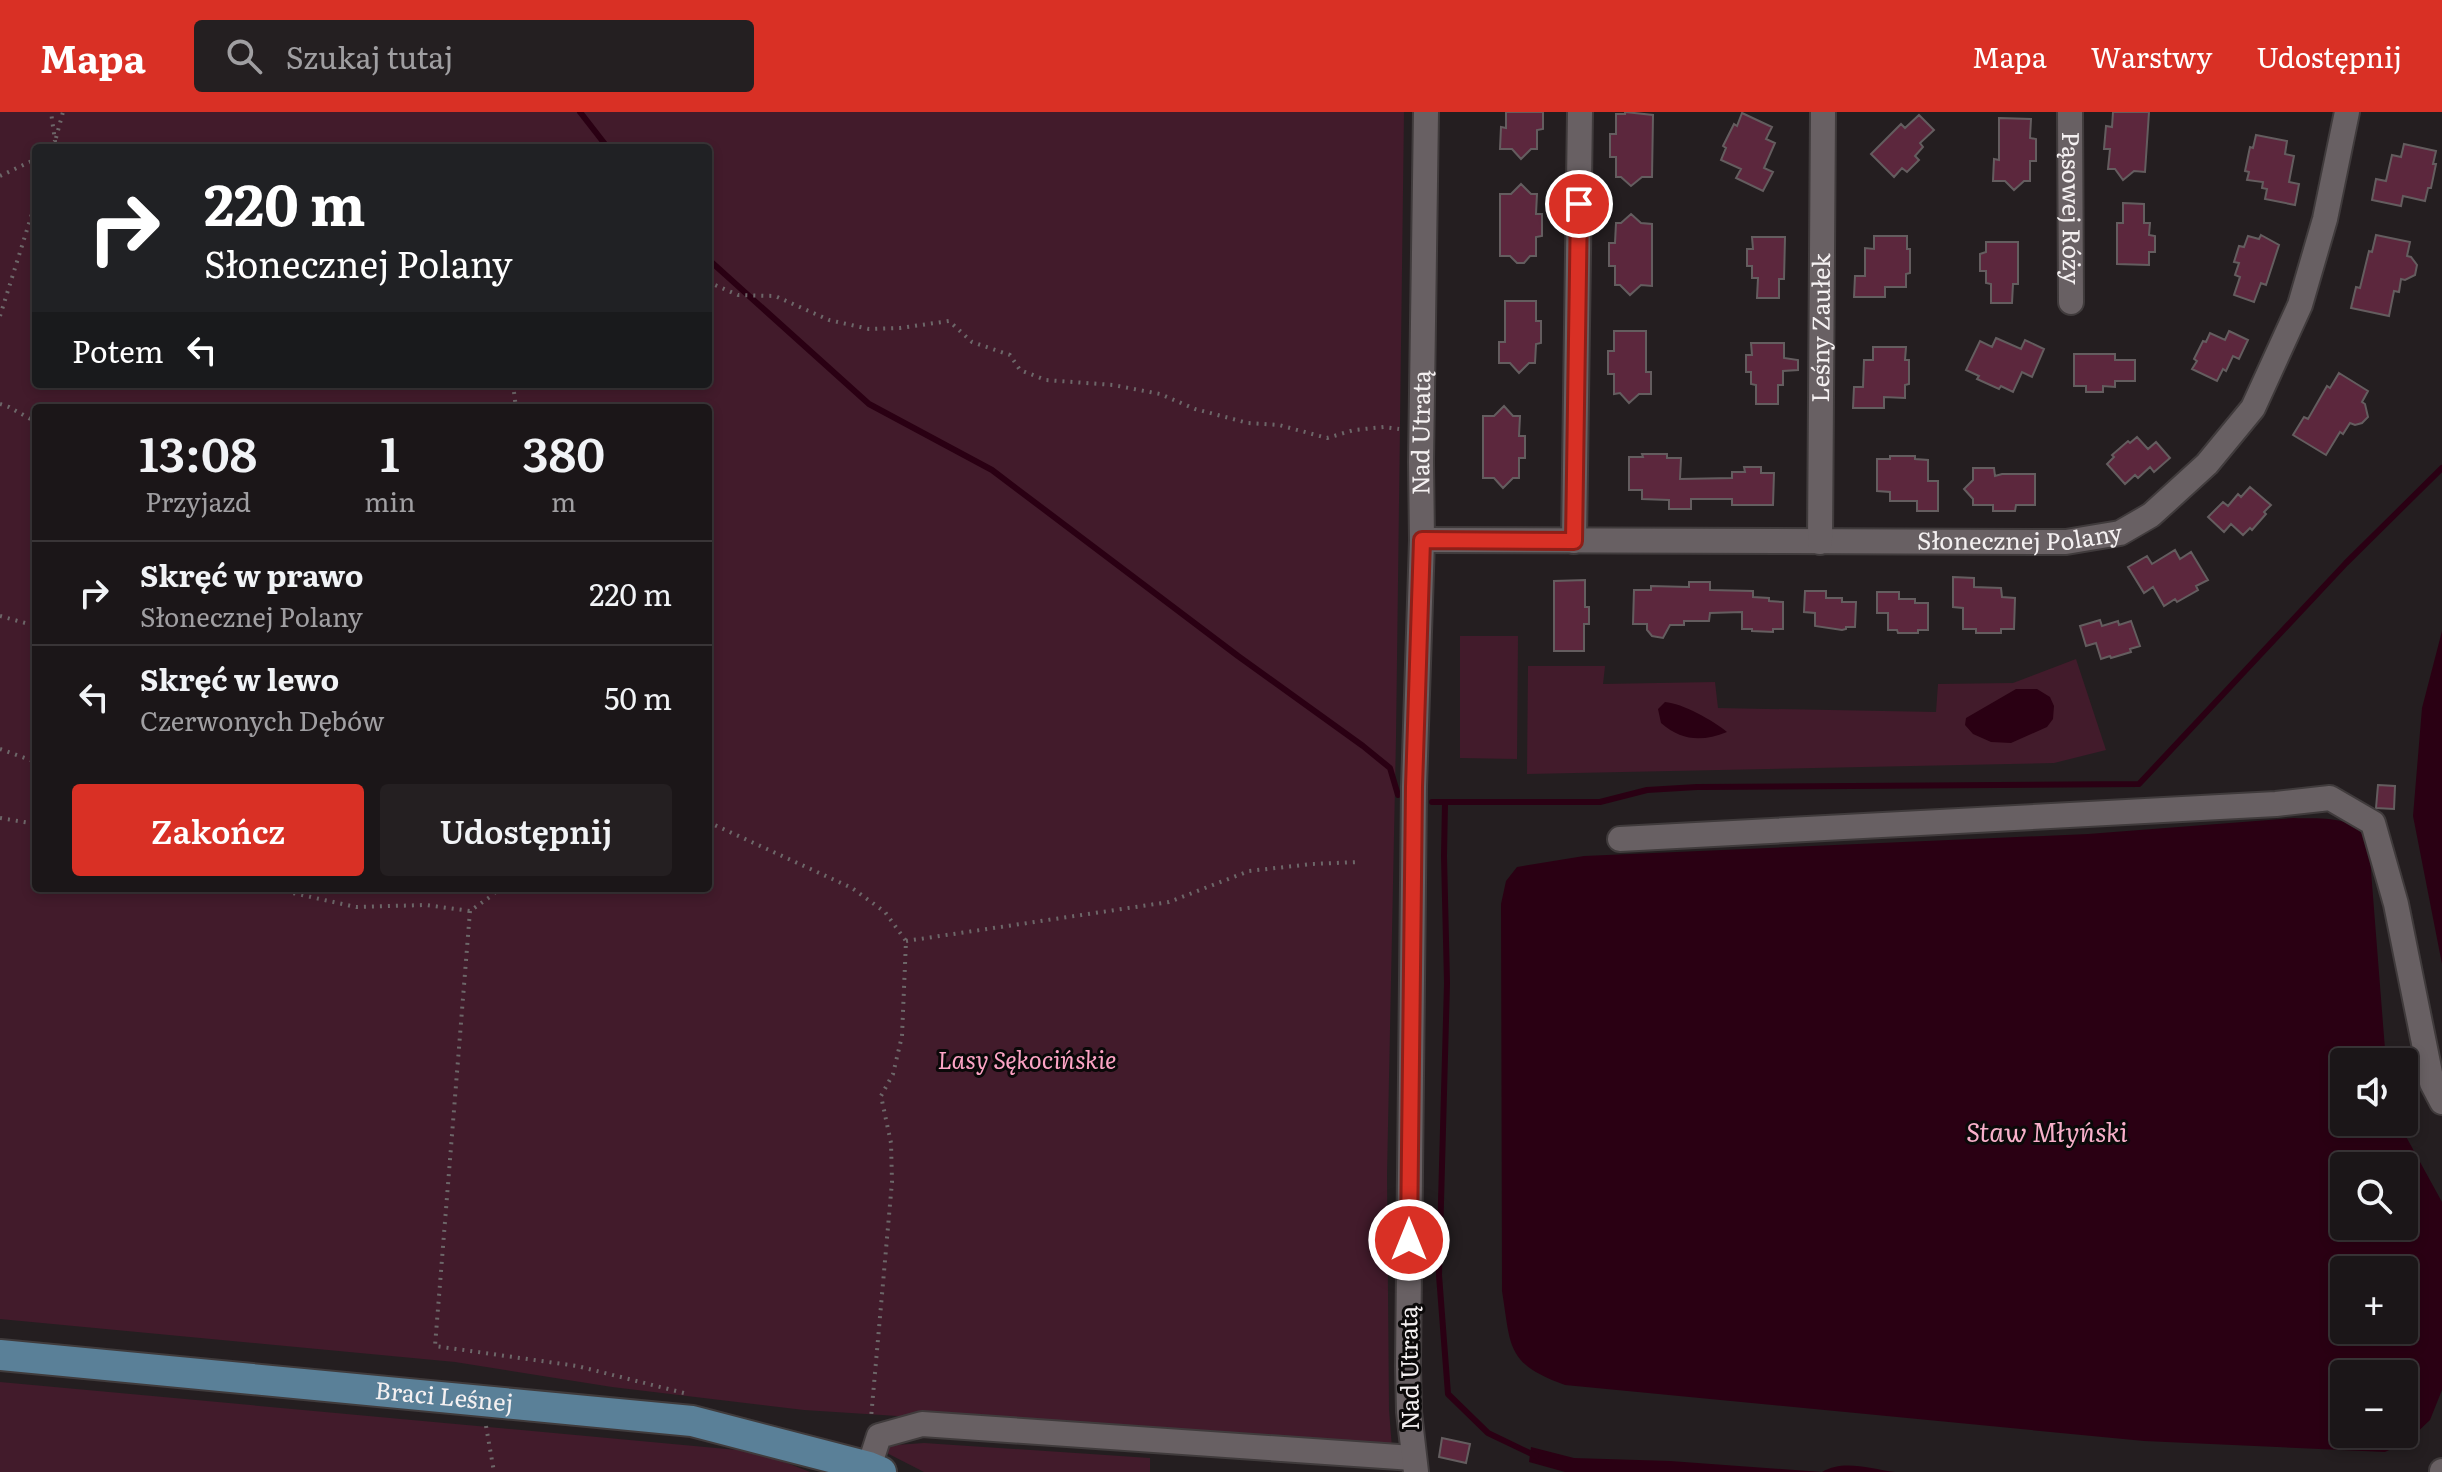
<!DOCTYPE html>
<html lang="pl">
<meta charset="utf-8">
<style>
:root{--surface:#1b1618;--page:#241f21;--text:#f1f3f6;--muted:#a09fa2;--line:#393537;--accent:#d93025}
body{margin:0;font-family:Literata,serif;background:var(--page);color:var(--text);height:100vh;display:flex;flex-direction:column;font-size:30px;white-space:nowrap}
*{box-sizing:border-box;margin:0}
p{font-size:26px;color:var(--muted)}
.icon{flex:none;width:44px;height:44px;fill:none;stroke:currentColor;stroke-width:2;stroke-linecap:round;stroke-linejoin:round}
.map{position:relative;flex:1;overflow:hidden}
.panel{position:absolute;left:32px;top:292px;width:680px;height:488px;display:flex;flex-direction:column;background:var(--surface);border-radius:8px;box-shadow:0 4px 12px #0003,0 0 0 2px var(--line)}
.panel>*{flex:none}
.guide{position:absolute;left:32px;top:32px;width:680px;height:244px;border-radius:8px;box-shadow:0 4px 12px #0003,0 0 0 2px var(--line);background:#202124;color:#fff;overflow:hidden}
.fabs{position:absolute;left:2330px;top:936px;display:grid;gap:16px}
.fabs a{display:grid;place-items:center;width:88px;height:88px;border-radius:8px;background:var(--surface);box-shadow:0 4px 12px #0003,0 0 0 2px var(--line);font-size:40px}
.pin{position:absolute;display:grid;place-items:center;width:68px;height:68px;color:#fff;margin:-34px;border:4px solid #fff;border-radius:50%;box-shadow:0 2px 8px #0007}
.me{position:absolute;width:88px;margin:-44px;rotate:0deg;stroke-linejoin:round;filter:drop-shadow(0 0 6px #0008)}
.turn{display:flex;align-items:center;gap:28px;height:168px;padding:0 40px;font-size:36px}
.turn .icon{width:104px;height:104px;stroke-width:2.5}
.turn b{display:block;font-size:56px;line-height:68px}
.then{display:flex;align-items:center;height:76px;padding:0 40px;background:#0003;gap:16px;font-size:30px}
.eta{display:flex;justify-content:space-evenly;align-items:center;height:136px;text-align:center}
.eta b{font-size:48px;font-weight:600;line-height:56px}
.button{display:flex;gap:16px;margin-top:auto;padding:16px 40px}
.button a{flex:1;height:92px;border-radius:8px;background:var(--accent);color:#fff;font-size:32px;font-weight:600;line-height:92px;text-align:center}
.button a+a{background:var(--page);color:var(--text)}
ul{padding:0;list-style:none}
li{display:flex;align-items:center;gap:24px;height:104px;padding:0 40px;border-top:2px solid var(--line)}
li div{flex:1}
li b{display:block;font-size:30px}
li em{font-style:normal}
header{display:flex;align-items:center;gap:48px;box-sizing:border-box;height:112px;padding:0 40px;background:var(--accent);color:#fff}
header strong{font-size:38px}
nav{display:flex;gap:44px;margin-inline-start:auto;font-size:28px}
.search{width:560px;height:72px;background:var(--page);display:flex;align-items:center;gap:20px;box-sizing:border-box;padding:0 28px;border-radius:8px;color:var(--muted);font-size:30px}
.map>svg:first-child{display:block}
.green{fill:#421b2b;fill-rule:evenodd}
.water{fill:#2a0013;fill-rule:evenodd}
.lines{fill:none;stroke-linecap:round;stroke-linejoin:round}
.stream{stroke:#2a0013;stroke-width:6}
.building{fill:#5c273d;stroke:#645d5f;stroke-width:2}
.minor-casing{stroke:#403b3c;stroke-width:28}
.major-casing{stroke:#403b3c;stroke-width:34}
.path{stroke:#6d6769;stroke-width:4;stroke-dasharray:2 6;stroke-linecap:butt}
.minor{stroke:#686063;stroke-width:24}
.major{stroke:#5a8098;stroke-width:30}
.route-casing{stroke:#8d1f18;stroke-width:20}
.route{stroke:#d93025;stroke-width:14}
.labels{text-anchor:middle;stroke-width:6;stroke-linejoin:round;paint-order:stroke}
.street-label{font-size:24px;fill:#f4f0f1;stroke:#0b0909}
.park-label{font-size:24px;font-style:italic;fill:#fda4c5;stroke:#0b0909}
.water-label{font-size:26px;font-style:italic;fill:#f8b0ca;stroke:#0b0909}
</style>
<header>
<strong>Mapa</strong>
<div class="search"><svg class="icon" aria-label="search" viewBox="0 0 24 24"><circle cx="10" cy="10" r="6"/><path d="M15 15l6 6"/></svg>Szukaj tutaj</div>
<nav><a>Mapa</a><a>Warstwy</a><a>Udostępnij</a></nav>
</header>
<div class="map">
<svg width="2442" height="1360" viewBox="0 0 2442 1360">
<rect width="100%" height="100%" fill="#241e20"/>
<path class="green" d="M0,0h1404l-8,626 -9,437 2,235 3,38 -588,-38 -192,-23 -157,-25 -455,-43zM36,36h672v236h-672zM36,296h672v480h-672z
M1460,524h58l-1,123 -57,-1z
M2076,547l30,91 -52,13 -527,11 1,-108h77l-2,18 112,-2 3,26 218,4 2,-28 75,-1z
M0,1270l759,70 51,20h-810z
M924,1331l226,15v14h-226l-43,-22 15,-5z"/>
<path class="water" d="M2442,519v333l-29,-148 9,-108z
M2016,577h21l13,8 4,9 -1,13 -6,8 -36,16 -20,-1 -18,-8 -8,-9 1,-7z
M1665,590c17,1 49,19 62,30 -25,10 -45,9 -66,-9l-3,-14z
M2294,706c20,1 55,-3 68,16 5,6 6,16 8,24l16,204h-42v60h54l44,80v188l-12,30 -22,21 -23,11 -241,-11 -579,-56c-59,-21 -54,-38 -63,-94l-1,-387 5,-23 11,-14 67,-11 504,-22zM2344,1054h60v60h-60zM2344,1158h60v60h-60zM2344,1262h60v60h-60z
M1531,1335l43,11 96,3 152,11c22,-13 48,-3 73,0h-330l-36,-10z"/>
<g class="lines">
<path class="stream" d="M580,0l28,36
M708,147l161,145 123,66 246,186 125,90 27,22 8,27
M1432,690h168l47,-12 50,-3 442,-3 207,-221 96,-95
M1445,691l-1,53 3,127 -8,292 9,119 40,39 48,23"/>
</g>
<path class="building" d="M1506,0h37v17l-6,1v19h-6l-10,10 -9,-10h-12l1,-22 5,1z
M1625,0l28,3 -1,62h-10l-11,9 -10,-9h-5v-20h-6v-23h6v-20h9z
M2113,0h36l-4,60 -11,-1 -11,9 -8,-11h-7l2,-20h-6l2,-23 6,1z
M1742,1l30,14 -6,12 9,4 -11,25 9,4 -10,19 -27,-13 5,-9 -20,-9 5,-12 -3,-2 11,-22 3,2z
M1919,3l15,15 -14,13 3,4 -8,9 4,4 -12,12 -5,-4 -8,9 -23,-23 30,-30 4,4z
M1999,6l32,1 -1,19 6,1v22h-6v20h-6l-10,9 -9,-9h-12l1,-22 5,1z
M2256,23l31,6 -2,13 9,2 -5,26 10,2 -4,21 -30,-6 2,-10 -5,-1 1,-6 -16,-2 2,-8 -4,-1 5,-24 3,1z
M2404,32l32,7 -3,13h3l-5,24h-3l-3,13 -22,-5 -2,10 -29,-6 4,-21 10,2 6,-26 9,2z
M1521,72l10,10h6l-1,20h6v22l-6,1v19h-6l-6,7h-7l-7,-7h-10v-62h11z
M2123,91l21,1v19h6l-1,12 6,1v16h-6v13l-32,-1v-41h6z
M1631,102l10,9 11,1v62l-11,-1 -11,10 -10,-10h-5v-19h-6v-23h6l1,-20h5z
M2261,123l18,10 -13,40 -5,-2 -7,19 -20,-7 6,-18 -5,-2 4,-12 -5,-1 5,-16 5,1 4,-11 11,3z
M2376,123l34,7 -3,14 4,1 6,8 -2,10 -10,5 -4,-1 -2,13 -5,-1 -5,25 -38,-8 5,-21 4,1 9,-37 3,1z
M1874,124h33v13h3v24l-4,1v13h-21v10h-31l1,-21h10v-28l9,1z
M1752,125h33l-1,42h-5v19h-22l1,-20h-6v-12h-5v-17h6z
M1986,130h32v42h-5l-1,19h-21v-19l-5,-1v-12h-6v-17l6,-2z
M1505,189h31v20h5v22l-5,1 -1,19h-6l-10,10 -9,-10h-11v-21h6z
M1614,219h32v41h5v22h-12l-10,9 -9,-10 -6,1v-20h-6v-23h6z
M2229,219l19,9 -9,19 -6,-3 -7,15 -3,-2 -6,12 -25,-12 5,-8 -3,-2 9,-18 3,1 4,-9 15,7z
M1996,226l25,11 4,-9 19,9 -12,28 -10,-5 -9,20 -12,-6 -2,3 -22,-10 2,-3 -13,-6 14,-29 12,6z
M1751,231h33v15l14,2v10l-15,1v14h-5v19h-22v-19l-5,-1v-12h-5v-17h6z
M1873,235h33l-1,13h4v24l-4,1v13l-21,-1v11h-31l1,-21h9l1,-27h9z
M2074,242h41v6h20v21h-20v6l-12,-1v6h-17v-6h-12z
M2339,261l29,18 -6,11 3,2 3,13 -6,6 -7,2 -5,-2 -7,11 -3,-2 -14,23 -33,-20 11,-18 4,2 19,-33 3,2z
M1504,294l9,10h7l-1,20h6v22h-6v20h-6l-10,10 -9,-10h-11v-62h11z
M2137,325l11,12 8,-7 14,16 -16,14 -4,-5 -12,11 -3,-3 -10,9 -18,-20 7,-7 -2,-2 16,-14 2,2z
M1642,342h25v4h14l-1,21 52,-1v-6h13l-1,-5h17v6h13l-1,32h-41v-6h-41v10h-22v-9l-27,-1v-9h-13v-33h14z
M1890,344h25v3l13,1v21h10v30h-21v-10h-27v-9l-13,-1v-32h13z
M1973,356h21l1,8 7,-2h33v31h-19l-1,6h-22v-6h-20v-6l-9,-10 9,-9z
M2250,375l21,18 -7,7 2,2 -14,16 -2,-2 -7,7 -12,-11 -7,8 -16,-15 15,-15 5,4 10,-12 3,3z
M2175,438l5,9 11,-7 17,28 -12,6 2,4 -21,12 -2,-3 -11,7 -11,-19 -9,6 -16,-26 19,-11 5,8z
M1953,465l21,1v9l27,1 1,9 13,1 -1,31h-13v4h-25v-4h-13v-21l-10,-1z
M1585,468v27h4v17h-5v27h-30v-70z
M1689,470h21v8l43,1v6l16,1v3l14,1v27h-10v3l-21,-1v-2h-10v-17l-32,1 -1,8h-25v4h-14l-7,13 -11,-2 -5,-6v-6h-14l1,-34h17v-4l38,1z
M1805,479h21v7h16v4h14l-1,25h-9v2l-4,1 -27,-4v-13l-11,-1z
M1877,480h22v7h16v4h13v27h-10v3h-20l-1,-3h-9v-17h-11z
M2100,508l2,6 16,-5 1,4 12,-4 9,25 -10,3 1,3 -20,6 -1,-2 -9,3 -5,-16 -10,3 -6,-20z
M2378,673l17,1 -1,23 -18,-1z
M1442,1326l28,6 -4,19 -27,-6z"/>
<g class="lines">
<g class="minor-casing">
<g id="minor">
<path id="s1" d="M2070,0l1,190"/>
<path id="s2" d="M1422,428l644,2 54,-9 31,-18 56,-51 46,-56 47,-103 25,-86 22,-107"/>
<path d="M1574,429l6,-429"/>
<path id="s3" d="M1820,430l3,-430"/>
<path d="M1620,727l656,-35 54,-6 43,25 23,81 36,179 10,19"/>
<path d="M869,1355l10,-31 43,-12 491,34"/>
<path id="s4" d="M1416,1360l-7,-60 -1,-46 6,-579 8,-247 -1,-78 5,-350"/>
<path d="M2442,1360v-1"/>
</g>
</g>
<g class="major-casing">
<g id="major">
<path id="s5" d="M0,1243l692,66 177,46 12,5"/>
</g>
</g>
<path class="path" d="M56,26l7,-26
M49,36l6,-7 -4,-29
M0,64l36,-17
M708,170l30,13 37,1 54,24 40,9 31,-1 49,-7 23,21 38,13 10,15 26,10 67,5 47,9 35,15 53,14 31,2 48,13 27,-8 30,-3 15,2
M0,204l36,-115
M513,272l3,24
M0,292l9,3 27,15
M0,504l36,10
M0,637l36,13
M0,706l36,6
M708,710l144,66 33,24 21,29 -4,95 -9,38 -12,22 10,47 1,39 -21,236
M270,776l86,19 70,-2 44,6 24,-17 3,-6
M470,799l-35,435 142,20 111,28
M906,829l263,-39 80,-31 63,-7 47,-2
M486,1314l8,46"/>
<use href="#minor" class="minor"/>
<use href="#major" class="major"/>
</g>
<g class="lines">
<g class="route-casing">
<path id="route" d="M1409,1128l5,-453 8,-247 152,1 5,-337"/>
</g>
<use href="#route" class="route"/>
</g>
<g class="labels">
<g class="street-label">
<text dy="8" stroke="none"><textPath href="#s1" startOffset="96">Pąsowej Róży</textPath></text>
<text dy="8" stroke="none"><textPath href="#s3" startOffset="214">Leśny Zaułek</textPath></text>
<text dy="8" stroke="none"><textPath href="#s4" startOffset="1040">Nad Utratą</textPath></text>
<text dy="8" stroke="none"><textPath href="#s2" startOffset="598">Słonecznej Polany</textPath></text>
<text transform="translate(1410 1256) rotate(-91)" y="8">Nad Utratą</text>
<text dy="8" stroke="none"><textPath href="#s5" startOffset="446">Braci Leśnej</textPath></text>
</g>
<g class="park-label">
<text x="1027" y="957">Lasy Sękocińskie</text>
</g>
<g class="water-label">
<text x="2047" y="1030">Staw Młyński</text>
</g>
</g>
</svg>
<div class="fabs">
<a><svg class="icon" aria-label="sound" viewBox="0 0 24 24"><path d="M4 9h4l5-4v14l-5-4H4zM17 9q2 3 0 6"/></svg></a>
<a><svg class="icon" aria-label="search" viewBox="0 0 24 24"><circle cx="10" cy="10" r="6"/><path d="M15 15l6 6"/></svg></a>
<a>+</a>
<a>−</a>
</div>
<div class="pin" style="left:1579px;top:92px;background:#d93025"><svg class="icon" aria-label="arrive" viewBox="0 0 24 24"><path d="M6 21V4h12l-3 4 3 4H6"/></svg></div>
<svg class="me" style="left:1409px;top:1128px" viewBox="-20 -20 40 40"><circle r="17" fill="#d93025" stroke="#fff" stroke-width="3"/><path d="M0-11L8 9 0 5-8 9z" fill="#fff"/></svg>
<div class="guide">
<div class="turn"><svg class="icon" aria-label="right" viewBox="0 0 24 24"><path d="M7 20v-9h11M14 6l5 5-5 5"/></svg><div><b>220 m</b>Słonecznej Polany</div></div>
<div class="then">Potem<svg class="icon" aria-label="left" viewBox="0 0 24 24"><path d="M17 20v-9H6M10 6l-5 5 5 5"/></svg></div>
</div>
<section class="panel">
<div class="eta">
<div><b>13:08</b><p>Przyjazd</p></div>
<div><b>1</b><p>min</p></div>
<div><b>380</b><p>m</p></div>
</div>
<ul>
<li><svg class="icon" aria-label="right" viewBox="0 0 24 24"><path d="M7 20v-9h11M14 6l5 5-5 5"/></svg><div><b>Skręć w prawo</b><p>Słonecznej Polany</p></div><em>220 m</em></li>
<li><svg class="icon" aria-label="left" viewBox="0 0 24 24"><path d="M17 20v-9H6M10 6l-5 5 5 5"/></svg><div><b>Skręć w lewo</b><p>Czerwonych Dębów</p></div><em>50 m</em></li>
</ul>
<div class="button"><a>Zakończ</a><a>Udostępnij</a></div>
</section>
</div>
